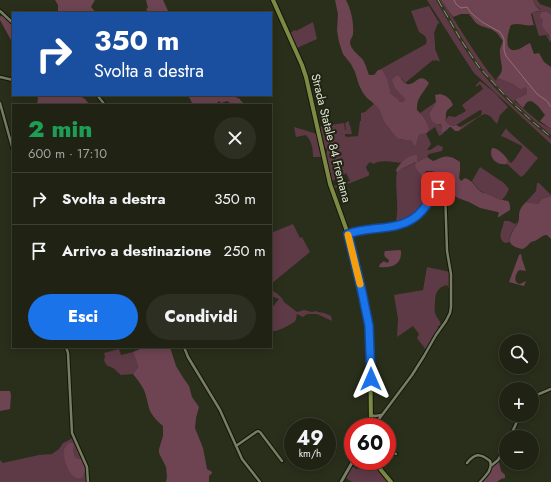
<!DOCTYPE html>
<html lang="it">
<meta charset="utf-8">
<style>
:root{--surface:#202314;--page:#2d2f22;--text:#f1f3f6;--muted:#a2a4a0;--line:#3d4034;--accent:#1a73e8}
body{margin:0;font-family:Jost,sans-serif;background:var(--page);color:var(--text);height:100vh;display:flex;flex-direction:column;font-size:15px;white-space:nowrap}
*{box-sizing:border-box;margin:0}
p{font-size:13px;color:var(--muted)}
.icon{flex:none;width:22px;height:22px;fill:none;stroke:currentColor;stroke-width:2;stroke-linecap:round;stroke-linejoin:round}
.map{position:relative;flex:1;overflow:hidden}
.drawer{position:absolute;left:12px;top:104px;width:260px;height:244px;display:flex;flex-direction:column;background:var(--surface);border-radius:0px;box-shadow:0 2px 10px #0003,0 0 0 1px var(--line)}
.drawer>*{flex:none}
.top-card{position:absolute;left:12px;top:12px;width:260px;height:84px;border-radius:0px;box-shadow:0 2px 10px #0003,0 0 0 1px var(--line);background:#1a4fa0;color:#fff;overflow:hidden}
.fabs{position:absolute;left:499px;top:334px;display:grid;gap:8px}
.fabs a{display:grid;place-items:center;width:40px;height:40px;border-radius:50%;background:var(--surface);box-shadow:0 2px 10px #0003,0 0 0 1px var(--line);font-size:20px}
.speed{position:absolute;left:284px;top:418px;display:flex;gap:8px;font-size:20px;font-weight:700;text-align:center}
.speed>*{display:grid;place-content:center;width:52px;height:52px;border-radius:50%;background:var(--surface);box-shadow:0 2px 10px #0003,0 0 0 1px var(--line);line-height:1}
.speed small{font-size:10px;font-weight:400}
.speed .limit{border:6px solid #d22;background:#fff;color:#111}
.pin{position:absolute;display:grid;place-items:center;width:34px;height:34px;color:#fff;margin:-17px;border-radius:8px;box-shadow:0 2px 6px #0006}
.me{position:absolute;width:44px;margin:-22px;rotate:0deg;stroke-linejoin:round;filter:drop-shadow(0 0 3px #0008)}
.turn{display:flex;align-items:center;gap:14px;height:84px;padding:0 16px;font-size:18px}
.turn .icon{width:52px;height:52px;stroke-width:2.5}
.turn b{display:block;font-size:28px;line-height:34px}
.round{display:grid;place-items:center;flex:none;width:42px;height:42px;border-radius:21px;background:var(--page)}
.headline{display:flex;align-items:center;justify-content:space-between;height:68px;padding:0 16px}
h1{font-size:24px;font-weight:800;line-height:30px;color:#1e9e55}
.cta{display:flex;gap:8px;margin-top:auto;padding:8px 16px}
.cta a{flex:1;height:46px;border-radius:24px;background:var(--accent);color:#fff;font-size:16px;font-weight:800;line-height:46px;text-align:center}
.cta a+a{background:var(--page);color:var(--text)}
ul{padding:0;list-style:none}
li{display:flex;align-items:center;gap:12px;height:52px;padding:0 16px;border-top:1px solid var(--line)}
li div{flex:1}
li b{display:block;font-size:15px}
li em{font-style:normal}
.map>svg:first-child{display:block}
.built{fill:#31381d}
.green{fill:#5e3946}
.forest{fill:#6e4453}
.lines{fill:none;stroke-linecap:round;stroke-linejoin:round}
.stream{stroke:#996c7b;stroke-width:1}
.minor-casing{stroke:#131705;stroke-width:4.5}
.tertiary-casing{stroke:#131705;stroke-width:5}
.primary-casing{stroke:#131705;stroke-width:6}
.minor{stroke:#777d66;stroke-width:2.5}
.tertiary{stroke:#777d66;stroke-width:3}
.primary{stroke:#7c8a46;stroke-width:4}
.rail{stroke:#919585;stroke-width:1;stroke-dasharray:8 4;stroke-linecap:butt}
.route-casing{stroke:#114b97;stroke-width:10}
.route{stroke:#1a73e8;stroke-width:7}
.slow{stroke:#f59e0b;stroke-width:7}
.labels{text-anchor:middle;stroke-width:4;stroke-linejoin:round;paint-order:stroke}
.street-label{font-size:12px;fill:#e0e4d7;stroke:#202512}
</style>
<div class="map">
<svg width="551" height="482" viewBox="0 0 551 482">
<rect width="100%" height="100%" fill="#2a2f1b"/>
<path class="built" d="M436,0h4l23,39 27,39 21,21 23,22 17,14v4l-19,-16 -23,-21 -31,-34 -18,-27z"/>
<path class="green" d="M427,0h9c13,23 27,48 42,68 21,27 47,50 73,71v5l-77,-71 -10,-15z
M440,0h1c19,27 34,56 55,81l1,-3 28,9 2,3v4l-12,5 1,2 -3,-1 26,22 12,7v6c-24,-20 -52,-44 -71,-69 -15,-21 -27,-44 -40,-66z
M533,0h4l3,4 11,4v7h-11v2l3,3v3l7,16v3l-4,-7 -7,1 -7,-23 1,-1h6l2,-2 -6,-5z
M429,6l11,18 -2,-1 -4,10 1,11v5l5,12h-2l-1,-1 -3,1 -1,-1 -28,23 -4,-5 2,18 2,3v2l-5,1 -3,-4 -6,-4 -9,-23 -3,-1 47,-26c2,-7 -2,-9 -7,-12l-8,-21z
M313,22l4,17 -20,9 -7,-15 5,-3 1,1z
M480,81l15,12 13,14 -8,8 -3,9 -7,-8 -5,-2c-9,3 -16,11 -25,16v-3l21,-12 1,-4 -2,-1 -24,15 -3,1 -5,-2 -3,-4 4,-4 6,1 11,-6 -4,-6 21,-16 -3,-5 -4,3v-2z
M436,102l-6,10c3,13 3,8 12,14l-1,5 2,2v1l-4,2 -4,-9 -7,5c2,-7 -3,-14 -8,-19z
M374,104l5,5 5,13 10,13 8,5h8l3,3 1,2 3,-4 2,-6 7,-2 5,11 -4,6h3l8,-5 5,2 -1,4 -13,3 -2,3 -10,5 2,11 3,4 12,18c-5,7 -14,19 -22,23 -5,3 -12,5 -18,7 7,-10 0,-40 3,-52l4,-4 16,-7 -10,-4 -5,5c-10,-1 -20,-4 -29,1l-3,-2 -2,2 -2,3 2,5h1v3l-1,1 -23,9 -12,3 -1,-1 18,-6 -4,-8 -9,6 -6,2 -6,-23 2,-8v-1l-4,-2 -5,-20 26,-4 1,7h1l-1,-7 4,-2v4h1l2,9h-7v2l2,1 11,-1 2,-15h1v-8l4,-1z
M294,127l23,7 5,23h-9c0,-9 -1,-15 -7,-22l-10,2z
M506,128l2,3 30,27 -14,17 -3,2 -14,-13 1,-4 3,3 3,-3 8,-12v-2l-16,-8 -5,-2z
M480,167l24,16 5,6 -3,6 -4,5 -8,-2 -15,-8 -7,-9z
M537,183h2l12,12v1l-9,3 -4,5 -12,-2 10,-11z
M504,221h5l6,3 3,-3c-2,7 -10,13 -8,21l-5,1c-9,-5 -2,-14 -1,-22z
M293,224l7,14 2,-1 8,15 -39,32v-51z
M427,267l23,5v18l-3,-5c-10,2 -12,9 -12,18 0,3 -1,7 0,10 1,4 5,7 6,12l-3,1v4l-12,20 -9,-12 2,-4 -6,-8 -16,11 1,-18 -4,-24 29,-5z
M271,290c5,2 11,7 13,12l13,10 7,-2 8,2 4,-1 2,1 6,1 7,3 1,5 -15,-7h-10l-4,3 -6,-3c-1,2 0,5 -2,7 -1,2 -18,11 -21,10 -1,0 -2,0 -3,-1v-21l8,-10 -8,-3z
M119,349l2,6 12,-3 4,11 1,6 -5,5 -12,1c-3,-2 -5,-5 -8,-7 -6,-3 -6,-1 -9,-8l1,-3 -1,-4z
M73,438l10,21c-10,1 -10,-6 -9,-14l-9,3 18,29 4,-10v15h-87v-22l3,3 4,-1 32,-7 13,-1 7,-5 4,-6z
M365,461h8l6,9 10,12h-37l-6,-4 6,-12 4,3h6l1,-4h4z"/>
<path class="forest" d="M55,0h40l-4,7 1,1 4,5c-8,0 -17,0 -25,-1 -4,0 -9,1 -13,1v-8z
M146,0h17l6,13h-20l-3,-4 2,-1z
M335,0h11c5,10 8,22 7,34 0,2 -3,6 -3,9 1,7 9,12 13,17 3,5 4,10 6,15h5l4,-5h4l5,9 4,15 6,4 3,4 5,-1v-2c-6,-8 -10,-8 -13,-19l4,-4h2c3,2 5,6 7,7 10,6 13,-13 24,0 -5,10 -13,14 -12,27 6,6 11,11 12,20l-2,3 -8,2 -3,9 -2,2 -1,-3 -3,-3h-5l-6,-1 -5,-4 -10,-13 -5,-13 -7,-7 -5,-4 -4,-5 -4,-8 -4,-13 -4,-8 -8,-10 -4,-12 -2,-12 1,-16z
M441,0h92l2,5 6,6 -8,1 -2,2 3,12 -1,-1c-7,2 -14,-3 -22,0 -3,6 -8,27 4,25 5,0 10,-5 15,-7l4,11 5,-1 5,9 7,5v62l-11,-8 5,-6 -7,-9 -5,-4 -3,-1 -3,1 -4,6 -7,-7 -1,-2 12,-5v-4l-2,-3 -4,2 -3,-1 -4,-4 -17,-6c9,-8 3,-15 3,-25 -1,-4 2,-8 3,-12l-6,-8 -6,-4 -10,-3 -5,-3 -7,-9h-8l-8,3z
M542,12h5l4,3v28l-2,-8 -7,-9 1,-6 -3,-3v-2z
M2,15c4,1 8,6 11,9v20l-2,-4 -11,-20v-3z
M440,94c7,2 10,4 13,11 -5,5 -8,5 -7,13l-1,2 3,4 5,2 3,-1 4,2 1,1 -2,3h-4l-4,-4h-1l-7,6 -2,-2 1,-5 -2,-2h-4l-4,-3 -2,-5v-4l6,-10 -1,-7z
M32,95h46l7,4 5,6h-53l1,-7 -1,-2z
M188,95h12l5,1 7,-1h19l9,4 1,2 5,4h-9l-7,-2 -3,-2 -6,2 -2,-2 -2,2v2h-24z
M492,148c7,0 12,7 16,12l-1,4c-10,2 -19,-6 -15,-16z
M415,155h2v7l10,-5 6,4c4,-1 6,-3 10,-4 6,-2 13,2 17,5v8l-1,8 2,3 4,-3c10,4 8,7 15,13 2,2 6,2 9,4 6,3 11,5 19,6l1,1 1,4v4l-11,7h-1v-2l1,-2 -1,-1 -18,-4 -11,-6 -11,-4 -9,-6 -10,-6 -4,-14 -3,-1h-6l-2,3 4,7 -1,2 -2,-1 -9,-14 -1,-2 1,-4 -15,7 -4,4 -1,-3c3,-6 11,-14 19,-15z
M551,196v43l-4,-4c-4,0 -5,2 -9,4 -2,2 -5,2 -7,3 -3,3 -5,5 -8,7 -12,-2 -17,-7 -10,-18 1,-3 4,-6 5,-8 1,-3 1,-5 1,-7 0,-6 3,-10 7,-14l12,2 4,-5z
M400,250l1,1c1,14 -9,17 -22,16l1,-3 4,-3 1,1 3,1 1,-3c-4,-3 -6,-4 -4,-9z
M521,254l1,5 4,12 -6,-1 -2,1c-3,5 -5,11 2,13l6,-3 -2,5 -15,-4 10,-27z
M145,347h25l6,19 8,13 5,7 3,11 7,10 -3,11 -1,10 8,20 4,21 5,3v1l-3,3v6h-43l1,-5 -1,-10 -7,-14v-4l4,-13v-10c-5,-4 -10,-9 -13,-15 -2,-5 -3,-14 -6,-21 -3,-6 -7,-11 -11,-16l5,-6 -1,-5 -4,-11z
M0,391h10l1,4 -1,14 -10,2z
M69,443h3l2,2c-1,8 -1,15 9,14l4,8 -4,10c-2,1 -4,2 -6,1 -8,-1 -14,-20 -13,-27 0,-3 3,-6 5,-8z
M497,462h2l2,9 4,4v3l-4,1 -4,3h-16c5,-7 10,-15 16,-20z"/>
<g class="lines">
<path class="stream" d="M454,0l2,4 5,4 6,-1 4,6 11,9 18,10 2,3 2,4v11l2,6 31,38 10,7 4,6"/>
<g class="minor-casing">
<path id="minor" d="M0,11l13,12
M0,77l13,3
M97,95l8,10
M0,103l13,47
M348,234c21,-8 48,-3 66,-16 4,-3 16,-15 19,-20 2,-3 3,-9 7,-10 3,0 4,1 5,3l2,60 4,23v33l-1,6 -4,8 -10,14 -12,21 -12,19 -39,52
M66,347l2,6 4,80 15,34 1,15
M184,347l4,10 32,53 22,49 18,23
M532,397l19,-8
M371,415l4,1 6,-1
M510,437l10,-22
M236,446l20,-14 2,-1 2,1 22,29
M387,449l9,5
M467,463c8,-10 13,-10 23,-2 3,9 -5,15 -10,21
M492,465l6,-5 8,-15"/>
</g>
<g class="tertiary-casing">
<path id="tertiary" d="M341,482l12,-21"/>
</g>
<g class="primary-casing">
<path id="primary" d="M273,0l29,65 4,12 24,107 18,50 20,85 2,15 1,93
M376,461l5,9 10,12"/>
</g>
<use href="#minor" class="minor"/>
<use href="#tertiary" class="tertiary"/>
<use href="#primary" class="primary"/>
<path class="rail" d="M438,0l23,40 18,27 31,34 23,21 18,15"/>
</g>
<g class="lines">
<g class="route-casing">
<path id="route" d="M371,379l-2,-53 -7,-34 -14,-58c21,-8 48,-3 66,-16 10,-6 17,-20 24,-29"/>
</g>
<use href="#route" class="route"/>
<path class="slow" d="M348,235l12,49"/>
</g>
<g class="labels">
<g class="street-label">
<text transform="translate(331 138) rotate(76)" y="4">Strada Statale 84 Frentana</text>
</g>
</g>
</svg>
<div class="fabs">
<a><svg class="icon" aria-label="search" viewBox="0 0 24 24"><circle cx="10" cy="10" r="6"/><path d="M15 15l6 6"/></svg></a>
<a>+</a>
<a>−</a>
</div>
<div class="speed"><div>49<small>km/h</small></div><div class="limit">60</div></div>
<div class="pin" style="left:438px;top:189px;background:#d93025"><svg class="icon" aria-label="arrive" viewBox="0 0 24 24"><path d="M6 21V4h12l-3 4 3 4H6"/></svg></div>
<svg class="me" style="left:371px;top:379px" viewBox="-20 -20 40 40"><path d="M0-17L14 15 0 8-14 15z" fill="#1a73e8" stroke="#fff" stroke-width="4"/></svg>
<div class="top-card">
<div class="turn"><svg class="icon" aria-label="right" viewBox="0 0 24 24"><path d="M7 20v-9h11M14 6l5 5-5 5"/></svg><div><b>350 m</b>Svolta a destra</div></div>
</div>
<section class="drawer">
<div class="headline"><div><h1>2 min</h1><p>600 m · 17:10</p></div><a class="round"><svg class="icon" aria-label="close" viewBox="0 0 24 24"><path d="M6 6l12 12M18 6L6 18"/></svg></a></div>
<ul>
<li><svg class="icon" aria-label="right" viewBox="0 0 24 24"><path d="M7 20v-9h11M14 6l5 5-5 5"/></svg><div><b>Svolta a destra</b></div><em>350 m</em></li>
<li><svg class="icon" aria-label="arrive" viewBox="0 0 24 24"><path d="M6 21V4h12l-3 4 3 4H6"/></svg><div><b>Arrivo a destinazione</b></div><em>250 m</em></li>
</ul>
<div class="cta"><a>Esci</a><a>Condividi</a></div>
</section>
</div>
